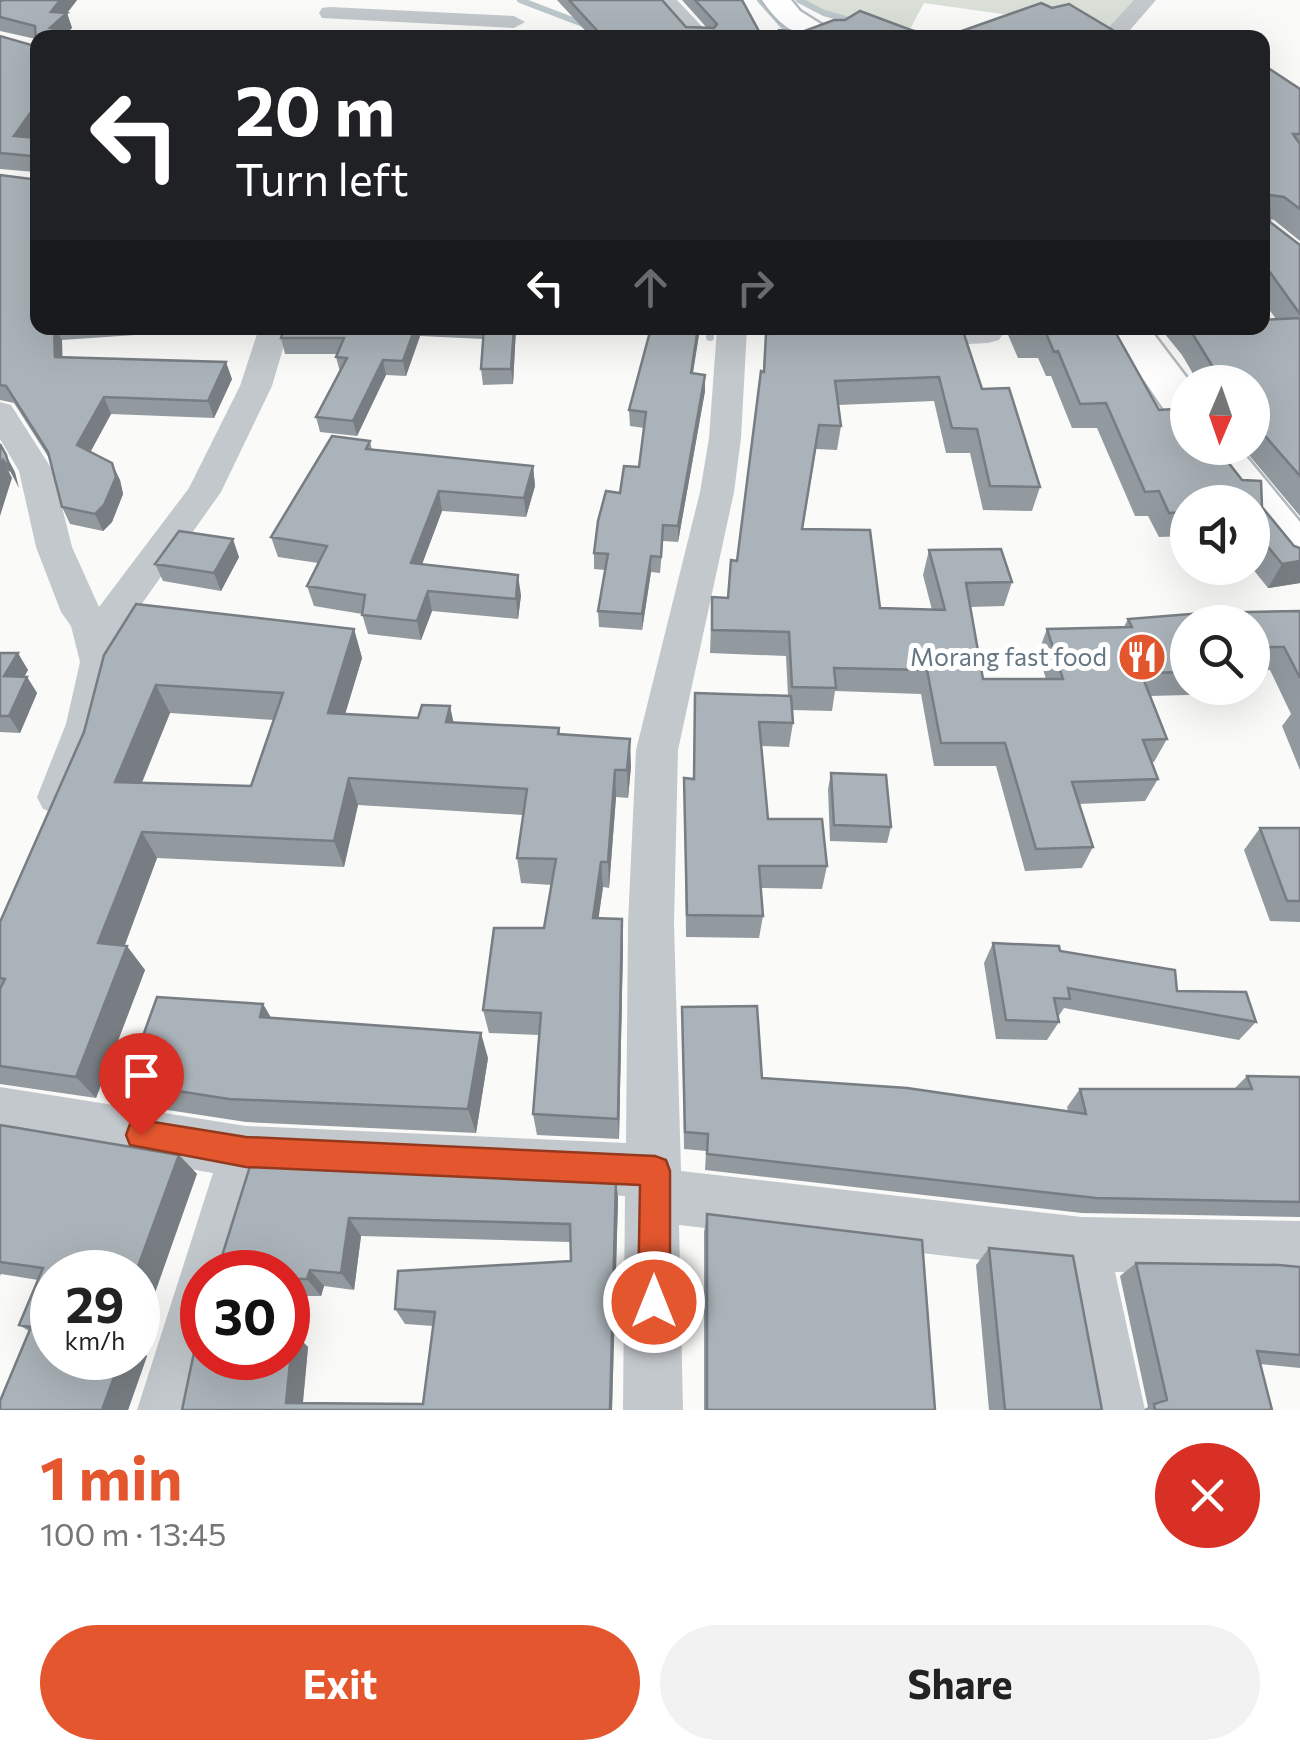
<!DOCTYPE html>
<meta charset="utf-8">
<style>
:root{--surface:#fff;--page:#f2f2f2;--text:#222;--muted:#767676;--accent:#e4572e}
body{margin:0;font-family:Commissioner,sans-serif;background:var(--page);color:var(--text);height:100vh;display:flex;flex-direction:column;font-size:38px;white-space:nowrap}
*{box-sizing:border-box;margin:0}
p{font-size:32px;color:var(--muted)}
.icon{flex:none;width:55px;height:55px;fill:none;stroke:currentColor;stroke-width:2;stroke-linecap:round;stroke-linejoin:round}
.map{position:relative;height:1410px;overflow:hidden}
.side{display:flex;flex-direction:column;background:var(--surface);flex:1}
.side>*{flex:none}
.guide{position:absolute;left:30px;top:30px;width:1240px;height:305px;border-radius:20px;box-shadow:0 10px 40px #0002;background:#202124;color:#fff;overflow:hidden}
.needle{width:65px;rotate:182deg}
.buttons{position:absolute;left:1170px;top:365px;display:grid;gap:20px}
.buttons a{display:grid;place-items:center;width:100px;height:100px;border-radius:50%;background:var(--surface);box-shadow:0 10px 40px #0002;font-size:50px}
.speed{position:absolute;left:30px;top:1250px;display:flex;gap:20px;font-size:50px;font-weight:700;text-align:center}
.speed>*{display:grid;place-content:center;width:130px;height:130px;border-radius:50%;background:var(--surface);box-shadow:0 10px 40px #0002;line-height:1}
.speed small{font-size:25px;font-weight:400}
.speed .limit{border:15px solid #d22;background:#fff;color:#111}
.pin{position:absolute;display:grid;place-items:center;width:85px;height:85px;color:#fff;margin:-102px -42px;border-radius:50% 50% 50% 0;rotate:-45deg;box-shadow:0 0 10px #0007}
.pin .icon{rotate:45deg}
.me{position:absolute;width:110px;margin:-55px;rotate:0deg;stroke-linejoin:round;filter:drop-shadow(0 0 8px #0008)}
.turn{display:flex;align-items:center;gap:35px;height:210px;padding:0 40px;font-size:45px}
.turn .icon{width:130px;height:130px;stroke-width:2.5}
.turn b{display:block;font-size:70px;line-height:85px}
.lanes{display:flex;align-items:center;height:95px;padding:0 40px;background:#0003;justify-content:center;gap:50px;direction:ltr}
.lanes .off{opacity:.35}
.round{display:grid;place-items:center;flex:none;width:105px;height:105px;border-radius:52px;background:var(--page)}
.summary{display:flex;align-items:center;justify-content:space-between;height:170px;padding:0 40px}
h1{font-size:60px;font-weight:700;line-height:75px;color:var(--accent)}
.cta{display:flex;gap:20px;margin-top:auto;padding:20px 40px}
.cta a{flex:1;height:115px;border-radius:60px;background:var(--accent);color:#fff;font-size:40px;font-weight:700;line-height:115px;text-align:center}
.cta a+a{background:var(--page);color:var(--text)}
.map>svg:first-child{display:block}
.green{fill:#dadfd7}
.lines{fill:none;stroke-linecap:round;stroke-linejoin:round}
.stream-far1{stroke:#bbc7cb;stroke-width:6}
.stream{stroke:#bbc7cb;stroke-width:8}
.secondary-casing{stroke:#b3babf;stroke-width:5}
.street{fill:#c3c8cc;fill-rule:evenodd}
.secondary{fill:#fff;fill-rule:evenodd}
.wall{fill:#929a9f;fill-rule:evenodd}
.shaded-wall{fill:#777d82}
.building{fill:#aab3b9;stroke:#777d82;stroke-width:2.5;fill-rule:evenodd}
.route{fill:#e4572e;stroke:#94391e;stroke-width:2.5}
.labels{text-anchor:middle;stroke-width:10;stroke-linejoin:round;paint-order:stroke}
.poi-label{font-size:25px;fill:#657683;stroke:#fff;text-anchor:end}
</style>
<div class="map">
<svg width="1300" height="1410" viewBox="0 0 1300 1410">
<rect width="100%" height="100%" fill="#fafaf8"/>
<path class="green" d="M799,0h347l-30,30 -192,-27 -15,28 -60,-10z"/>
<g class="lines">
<path class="stream-far1" d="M520,0l68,26 15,12
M760,0l24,27 19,11
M799,0l25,13 32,9
M907,31l34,7"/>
<path class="stream" d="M710,337l1,-9"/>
<g class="secondary-casing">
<path id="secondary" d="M762,0h29l9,11 43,27c-41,0 -57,-3 -81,-38z
M1108,328h41l41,54 -2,43 -16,-4z
M1193,448h46l61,74v51l-17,-5 -31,-39v-27h-19z"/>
</g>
<path class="street" d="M655,0h22l36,38h-24z
M1134,0h22l-33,38h-24z
M330,7l184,9 11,6 -11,6 -192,-10 -3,-5 3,-5z
M259,328h30l-17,58 -51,106 -107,151c11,47 -20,124 -41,166l-15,6 -15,-6 -6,-12 29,-73 14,-62 -9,-36 -10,-14 -25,-65 -17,-76 -19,-32v-37l11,3 42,66 19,76 27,60 90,-119 51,-102z
M717,328h30l-6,110 -7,54 -56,258 -4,174 7,247 401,46 218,4v54l-185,-3 30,138h-60l-26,-141 -380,-44 4,185h-60l2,-214 -361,-17 -28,93h-34v86h10l-15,52h-60l76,-237 -213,-36v-50l246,39 380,17 2,-219 8,-174 64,-258 9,-54z
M938,328h60l5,6 -4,6 -11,3 -79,4 -11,-3 -4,-6 4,-6z"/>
<use href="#secondary" class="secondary"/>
</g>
<path class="wall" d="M4,0h73l-10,13 5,15 -34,10v89l-8,10 8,1v190h126v5l-102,7v17l170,22 -18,39 -103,-4 -21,38 30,28 3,14 -11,28 -9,9 -33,-7 -8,-17 -13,-49 -35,-55 -14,-3v-225l31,4 4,-3v-4l-35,-3v-133l31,9 5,-3v-3l-36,-8v-30z
M557,0h105l24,27 21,1 -25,-28h60l19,35v3h-169z
M1262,64l38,25v152l-26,-21 -4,-1v3l30,23v271l-57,-68h9v-66h-54l-16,-27 -22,-27h102l14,-9 -14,-19z
M203,328h27l-26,2z
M284,328h232l-3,56 -30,1 -2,-16 2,-30 -63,-3 -14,40 -20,-1 -29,61 -37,-4 -4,-15 24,-45 -4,-15 1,-3h-52l-4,-16z
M651,328h49l-7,45 12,18 -27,151 -15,-1 -3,32 -9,-1 -9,58 -43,-3 -1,-16 7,-41 -11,-1v-16l26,-60 19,-26 5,-39 -14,-2 -1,-16z
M765,328h197l20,61 58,98 -8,24 -49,-1 -13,-57h-24l-12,-52 -96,4 3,21 -4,24 -21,-1 -13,80 77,79 52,2 -9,-35 6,-25 83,32 -8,24 -34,1 13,72h63l-8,-26 9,-24 77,-2 4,-8 172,-8v159l-18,-44 9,-12 -21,-44 -18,1v-49h-64v66h40l-4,6 -74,2 17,43 -13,23h-2l6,17 -13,22 -66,3 14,43 -11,21 -57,3 -29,-105h-62l-13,-72 -86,-3 -3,20 -40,-1 1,13 -4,24 -28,-1 7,73 59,47 -5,23 -61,-1 2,28 -4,22 -73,-1 -2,-159 9,1 2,-86 93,3 -2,-40 -76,-3 2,-56 16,1 9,-37 26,-190 3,-37 94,-5 -95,4z
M1005,328h108l46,82 103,97 32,39 6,2v35l-32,5 -16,-20v-66h-64v34l-29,1 -11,-21h-13l-38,-88h-25l-21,-52h-5l-8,-18h-20z
M370,441l2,9 161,16 2,20 -9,31 -84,-6 -20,53 99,31 -3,24 -86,-8 -11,29 -53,-6 -6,-20 -48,-8 -7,-20 11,-23 -40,-6 -7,-20z
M239,557l-18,34 -58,-10 -8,-17z
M354,629l8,29 -17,56 73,4 32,-12 3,16 106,6 1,6 71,32 -3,32 -12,-1 -7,91 -6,-1 -5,32 25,25 -4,195 -82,-4 -4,-21 6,-79 -50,-2 -6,-23 61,-82 8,-43 -31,-2 -4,-25 6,-43 -165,-10 -14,62 -187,-9 -32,87 20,25 -49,128 -96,-14v-162l84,-190 20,-77zM170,713l104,7 -23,66 -109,-3z
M0,653l28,17 -4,7h3l10,16 -17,40 -20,-1z
M831,773l60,54 -4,16 -57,-2 -2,-52z
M1260,828h40v94l-30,-1 -26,-71z
M993,943l67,8 117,40 79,31 -17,18 -175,-32 -6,9 1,5 -12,18 -51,-1 -12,-76z
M263,1004l8,14 217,40 -12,75 -230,-11 -98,-15 -22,-24z
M682,1007l80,71 306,33 -1,-4 13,-18h154l13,-13 53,1v140l-218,-4 -377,-43 1,-19 -22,-2z
M0,1125l179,30 18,19 -145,98 86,86v-8l9,6 -19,54h-128l29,-79 -10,-6 19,-45 -37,-6 -1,2z
M251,1163l365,17 2,19 -6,211h-430l111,-78 15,15 -5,56 120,1 10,-78 -28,-2 -10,-15 176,-48 -1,-19 -209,-6 -7,54 -30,-4 -3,10h-28l-5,30v-54z
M707,1214l228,196h-231v-178z
M989,1248l113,162h-113l-13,-145z
M1136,1263l164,4v101l-40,-4 12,46h-129l5,-3 -28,-131z"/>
<path class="shaded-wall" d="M60,0h17l-10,13 5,15 -10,10 -12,-10 1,-16z
M38,102v25l-18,25 -6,-16z
M54,328h2l6,12 1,34 -8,-17z
M415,328h4l1,8 -14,40 -3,-15z
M514,328h2l-3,56 -2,-15z
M698,328h2l-10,62 1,-17z
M383,360l3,15 -29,61 -4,-15z
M226,362l6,17 -18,39 -6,-17z
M705,375v16l-27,151v-16z
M104,397l7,17 -26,48 -8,-17z
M6,455l9,17 4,16 -9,-17z
M3,460l9,18 -12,38v-47z
M112,463l8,17 3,14 -11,28 -9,9 -8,-17z
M533,466l2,20 -9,31 -2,-19z
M439,491l3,20 -27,72 -4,-20z
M233,539l6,18 -18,34 -7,-18z
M651,556v16l-9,58v-16z
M1300,561v22l-32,5 14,-24z
M518,575l3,20 -3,24 -2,-20z
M428,591l4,20 -11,29 -4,-19z
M354,629l8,29 -25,83 -9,-28z
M18,653l10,17 -13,23 -11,-17z
M27,677l10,16 -17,40 -11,-17z
M156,685l14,28 -39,95 -16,-26z
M450,706l6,28 -10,-12z
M630,739l1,27 -3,32 -1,-28z
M615,770l1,27 -7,91 -1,-26z
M349,778l9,27 -14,62 -10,-26z
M142,832l15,26 -41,110 -18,-25z
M601,862l2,25 -8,56 -2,-25z
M622,919l1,25 -4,195 -1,-20z
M127,946l18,24 -49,128 -20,-21z
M263,1004l15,26 -18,-13z
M481,1033l7,25 -12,75 -8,-24z
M179,1155l18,19 -59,167v-69h-2z
M616,1180l2,19 -6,211h-2z
M349,1218l12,18 -7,54 -13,-17z
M310,1270l14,16 -3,10 -14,-17z
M288,1289l5,7 -5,30z
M293,1332l15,15 -6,63 -16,-7z
M138,1350l9,6 -19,54h-26l19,-52h17z"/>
<path class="building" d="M4,0h56l-9,12 16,1 -17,15 38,10h-50v64l-24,34 24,2v190h16l1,29 171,5 -18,39 -104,-4 -27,48 35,18 4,14 -12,28 -9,9 -33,-7 -14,-55 -42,-66 -6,-1v-210l31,4 4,-3v-16l-3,-4 -32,-3v-117l31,9 5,-3 -1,-16 -35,-9v-16z
M569,0h93l24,27 28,1 3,-4 -22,-24h47l19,35 -21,-1 -1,4h-135z
M1041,3l11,5 17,-4 57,34h-184z
M860,11l62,23 -3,4h-140v-8l23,2 32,-12h11z
M1262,64l38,25v45h-7l7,10v65l-16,-12 -15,-2 1,27 30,23v69l-36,-50h-2z
M1300,318v158l-48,-55v-39h-30l-33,-54h73v-8z
M284,328h131l-12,33 -20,-1 -30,61 -37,-4 31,-59 -11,-1 8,-19h-63z
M484,328h30l-3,41h-30z
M651,328h47l-7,45 14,2 -27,151 -15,-1 -2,32 -10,-1 -9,58 -44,-3 10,-57 -14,-1 4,-32 8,-30 14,2 4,-27 15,1 7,-55 -17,-2z
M895,328h67l20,61 27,-1 31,99 -50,-1 -13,-57 -25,-1 -13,-51 -104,4 6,45 -22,-1 -17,104 68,1 10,78 65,2 -16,-60 72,-1 11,33 -46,1 17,96h80l-16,-50 85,-2 -4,-8 75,-6 97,-2v67l-16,-31h-32v-25h-64v50l-47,1 26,66 -24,1 15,39 -86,3 21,65 -57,2 -31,-106h-64l-14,-73 -93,-2 2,20 -44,-1 -3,-55 -77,-2v-33l16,1 3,-38 6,1 24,-190 3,1 2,-38z
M1022,328h91l46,82 29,-2v40h29l25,32 19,1 1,26 32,39 6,2v13l-18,3 -30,-37v-25h-64v10l-19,1 -10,-22 -14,1 -39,-89 -26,1 -22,-53 -4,1 -8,-19 -21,1z
M332,436l38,5 -4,8 167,17 -9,32 -85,-7 -28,72 107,12 -2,24 -88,-8 -11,30 -55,-6 3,-20 -58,-9 20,-40 -56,-9z
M0,444l6,11 4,16 -7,-11 -3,9z
M179,531l54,8 -19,34 -59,-9z
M136,604l218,25 -26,84 90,5 4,-13 28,1 -4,16 113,6 -1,6 72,5 -3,31h-12l-7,92h-7l-8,56 29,1 -4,200 -85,-5 8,-101 -58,-3 11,-82h50l12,-69 -39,-1 10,-69 -178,-11 -15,63 -192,-9 -44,111 29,3 -51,131 -76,-11v-77l5,-10 -5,-1v-56l84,-190 20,-77zM156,685l127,8 -32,93 -136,-4z
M0,653h18l-14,23 23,1 -18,39h-9z
M695,693l96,3 2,27 -34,-1 9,97h54l5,47h-68l4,50 -76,-1 -3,-137 10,1z
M831,773l55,2 5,52 -57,-2z
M1260,828h40v73h-13z
M993,943l66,3 1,5 115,19 2,21 69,1 10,30 -188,-34 2,11 -16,-1 5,24 -53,-2z
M157,997l106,7 -3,13 221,16 -13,76 -239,-10 -103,-16z
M757,1006l5,72 145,10 179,26 -6,-25h172l-5,-13 53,1v125l-204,-4 -389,-44 1,-20 -23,-2 -3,-125z
M0,1125l179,30 -43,117h-84v86h69l-19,52h-102v-9l31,-74 -12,-2 24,-57 -43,-6z
M251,1163l365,17 -6,230h-428l15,-72 5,-17v37h86v-26h5l-7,71 137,1 12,-92 -40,-3 3,-38 173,-10 -1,-37 -221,-6 -8,55 -31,-3 -3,9h-19v-7h-71z
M707,1214l215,26 13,170h-228z
M989,1248l84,8 29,154h-97z
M1136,1263l143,2 21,2v88l-43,-4 15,59h-117l-1,-6 13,-4z"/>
<path class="route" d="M141,1120l105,17 409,19 11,4 4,11v131l-5,12 -11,4 -12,-4 -4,-12 2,-117 -394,-18 -116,-22 -4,-10 4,-11z"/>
<defs>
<g id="restaurant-disc" transform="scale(2.5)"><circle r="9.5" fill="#e4572e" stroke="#fff"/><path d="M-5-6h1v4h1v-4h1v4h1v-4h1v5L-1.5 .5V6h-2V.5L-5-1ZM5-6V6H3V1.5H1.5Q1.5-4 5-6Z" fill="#fff"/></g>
</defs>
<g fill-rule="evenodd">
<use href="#restaurant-disc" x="1142" y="657"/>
</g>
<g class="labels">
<g class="poi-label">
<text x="1107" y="666">Morang fast food</text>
</g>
</g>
</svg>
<div class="buttons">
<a><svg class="needle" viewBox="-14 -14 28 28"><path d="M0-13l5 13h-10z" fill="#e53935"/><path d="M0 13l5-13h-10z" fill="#767676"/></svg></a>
<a><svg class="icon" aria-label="sound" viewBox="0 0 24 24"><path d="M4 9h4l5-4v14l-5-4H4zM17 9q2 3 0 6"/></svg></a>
<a><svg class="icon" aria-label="search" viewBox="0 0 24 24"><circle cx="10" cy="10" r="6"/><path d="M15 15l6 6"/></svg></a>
</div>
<div class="speed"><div>29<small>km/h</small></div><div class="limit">30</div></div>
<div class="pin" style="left:141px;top:1135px;background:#d93025"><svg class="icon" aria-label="arrive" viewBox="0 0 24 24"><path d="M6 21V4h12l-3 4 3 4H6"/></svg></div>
<svg class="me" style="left:654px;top:1302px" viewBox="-20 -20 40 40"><circle r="17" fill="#e4572e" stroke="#fff" stroke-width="3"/><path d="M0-11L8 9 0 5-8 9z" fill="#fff"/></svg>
<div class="guide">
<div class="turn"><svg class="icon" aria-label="left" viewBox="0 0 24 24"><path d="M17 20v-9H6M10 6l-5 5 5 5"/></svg><div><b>20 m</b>Turn left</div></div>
<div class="lanes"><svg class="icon" aria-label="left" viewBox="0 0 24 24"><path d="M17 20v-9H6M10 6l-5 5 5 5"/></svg><svg class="icon off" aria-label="ahead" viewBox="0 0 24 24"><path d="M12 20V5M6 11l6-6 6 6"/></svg><svg class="icon off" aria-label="right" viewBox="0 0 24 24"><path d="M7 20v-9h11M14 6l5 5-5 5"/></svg></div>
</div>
</div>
<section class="side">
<div class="summary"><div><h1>1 min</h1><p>100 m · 13:45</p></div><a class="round" style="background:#d93025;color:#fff"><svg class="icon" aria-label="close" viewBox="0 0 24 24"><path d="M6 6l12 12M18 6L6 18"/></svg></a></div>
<div class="cta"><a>Exit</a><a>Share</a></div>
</section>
